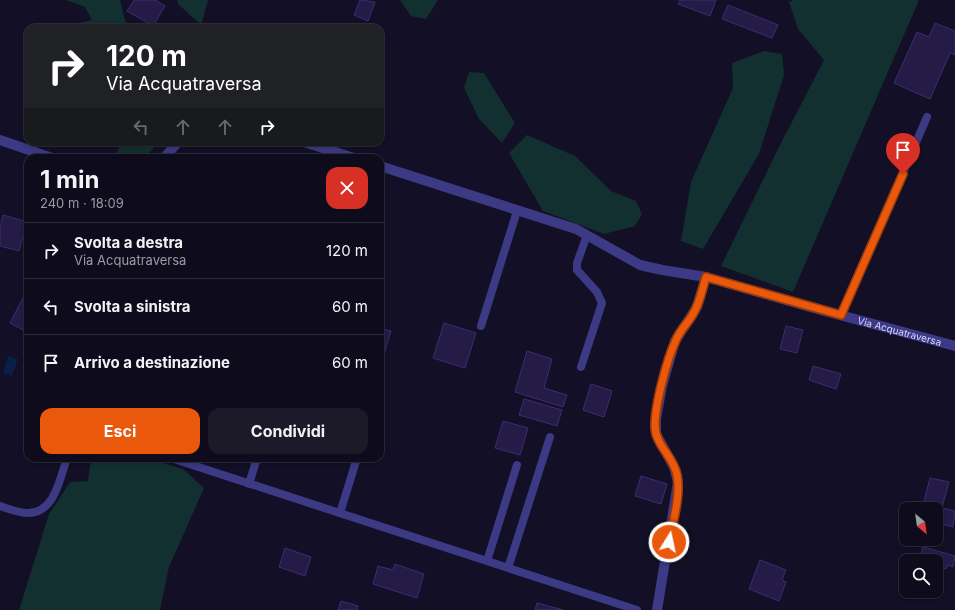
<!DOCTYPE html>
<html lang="it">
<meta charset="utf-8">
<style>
:root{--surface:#0e0b1c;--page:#1c1929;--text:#f1f3f6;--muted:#9b9ba3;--line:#2e2b3b;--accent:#ea580c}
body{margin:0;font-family:Inter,sans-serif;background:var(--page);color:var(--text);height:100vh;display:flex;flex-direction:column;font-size:15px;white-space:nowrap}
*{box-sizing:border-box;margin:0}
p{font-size:13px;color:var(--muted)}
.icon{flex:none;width:22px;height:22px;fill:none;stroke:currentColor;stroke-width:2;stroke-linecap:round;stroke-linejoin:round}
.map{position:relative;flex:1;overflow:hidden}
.sheet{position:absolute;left:24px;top:154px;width:360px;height:308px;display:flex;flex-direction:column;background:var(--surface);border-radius:12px;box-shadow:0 2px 6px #0003,0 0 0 1px var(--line)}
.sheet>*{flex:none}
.guide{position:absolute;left:24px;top:24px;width:360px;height:122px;border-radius:12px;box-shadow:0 2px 6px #0003,0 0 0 1px var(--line);background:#202124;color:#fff;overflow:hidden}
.needle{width:26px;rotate:151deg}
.buttons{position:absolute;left:899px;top:502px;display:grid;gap:8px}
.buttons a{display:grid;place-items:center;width:44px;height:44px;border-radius:8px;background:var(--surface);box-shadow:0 2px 6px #0003,0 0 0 1px var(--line);font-size:20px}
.pin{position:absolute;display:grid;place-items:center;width:34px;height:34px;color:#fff;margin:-41px -17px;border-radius:50% 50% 50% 0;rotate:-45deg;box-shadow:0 0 4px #0007}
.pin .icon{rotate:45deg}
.me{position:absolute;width:44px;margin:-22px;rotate:10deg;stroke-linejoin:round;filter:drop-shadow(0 0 3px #0008)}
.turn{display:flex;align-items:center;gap:14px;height:84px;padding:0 16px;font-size:18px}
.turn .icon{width:52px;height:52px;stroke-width:2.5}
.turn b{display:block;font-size:28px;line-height:34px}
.lanes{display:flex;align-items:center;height:38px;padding:0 16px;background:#0003;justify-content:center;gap:20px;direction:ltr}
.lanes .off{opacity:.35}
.round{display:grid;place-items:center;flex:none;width:42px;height:42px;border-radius:12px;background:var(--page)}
.head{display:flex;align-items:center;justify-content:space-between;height:68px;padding:0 16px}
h1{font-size:24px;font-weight:700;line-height:30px}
.primary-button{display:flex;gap:8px;margin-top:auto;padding:8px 16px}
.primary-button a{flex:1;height:46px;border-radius:12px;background:var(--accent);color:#fff;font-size:16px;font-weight:700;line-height:46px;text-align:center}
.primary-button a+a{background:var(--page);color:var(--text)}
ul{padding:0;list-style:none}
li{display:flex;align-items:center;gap:12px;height:56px;padding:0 16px;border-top:1px solid var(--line)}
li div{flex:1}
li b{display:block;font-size:15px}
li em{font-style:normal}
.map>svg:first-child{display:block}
.green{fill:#12302f}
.water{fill:#0a1f44}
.building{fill:#241b47;stroke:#3b2d73}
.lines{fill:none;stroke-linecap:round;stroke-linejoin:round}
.lane{stroke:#3d3a85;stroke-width:8}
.street{stroke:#3d3a85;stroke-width:10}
.route-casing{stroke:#983908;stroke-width:10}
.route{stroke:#ea580c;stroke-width:7}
.labels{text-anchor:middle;stroke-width:4;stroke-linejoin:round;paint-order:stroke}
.street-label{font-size:10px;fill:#d9d4ff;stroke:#130f26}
</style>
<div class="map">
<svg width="955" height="610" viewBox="0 0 955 610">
<rect width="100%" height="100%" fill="#130f26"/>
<path class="green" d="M66,0h54l7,28h-58l2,-3 21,-5 -7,-13z
M177,0h31l-7,25 -23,-21z
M400,0h38l-12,19 -15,-3z
M794,0h125l-126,292 -72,-26 58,-119 45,-87 -26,-31 -9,-27z
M764,51l18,3 2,21 -25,79 -56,95 -22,-8 10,-59 42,-94 -1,-25z
M469,72l15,1 31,50 -13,20 -23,-24 -15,-31z
M527,135l48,21 36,35 25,10 6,13 -7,12 -31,8 -61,-23 -34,-58z
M122,142h34c-4,18 -26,19 -40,12z
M91,458h56l36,11 21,19 -35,79 -9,43h-141l30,-96 21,-32 18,-1z"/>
<path class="water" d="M8,356l10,3 -6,17 -9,-3z"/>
<path class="building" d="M134,0h21l10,6 -12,20 -26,-15z
M360,0l15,2 -7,19 -14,-6z
M680,0h36l-6,16 -32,-12z
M728,5l50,20 -6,13 -50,-19z
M935,23l20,8v24l-5,-2 -20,46 -36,-16 23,-51 12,5z
M3,215l24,7 -8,29 -19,-5v-18z
M28,288v41l-1,3 -17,-9z
M444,323l32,10 -11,35 -32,-10z
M786,326l17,4 -6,23 -17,-4z
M380,328l11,3 -11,37z
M527,351l25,8 -8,29 23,7 -4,12 -48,-15z
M813,366l28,8 -5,15 -27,-9z
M591,384l21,7 -8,26 -21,-7z
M524,399l38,11 -5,16 -38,-11z
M503,421l25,7 -8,27 -25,-7z
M641,476l26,8 -6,20 -26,-8z
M930,478l19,4 -7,26 13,3 -2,16 -17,-4v-14h-14z
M923,547l32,9 -2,11 -5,-2 -2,4 -10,-2v-6h-17z
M285,548l26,9 -6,19 -26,-9z
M760,560l26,10 -4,10 4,2 -7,19 -30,-12z
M395,564l29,10 -7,24 -44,-14 5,-18 15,4z
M341,601l17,5 -1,4h-19z
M537,603l26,7h-28z"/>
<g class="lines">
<path class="lane" d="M841,315l86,-198
M481,326l36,-115
M581,367l21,-64 -5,-11 -20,-22v-7l10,-28
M171,458l466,152
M249,484l8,-26
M0,506c9,3 19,7 28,7 27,0 32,-35 39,-55
M340,513l17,-55
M487,561l30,-96
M508,568l42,-131"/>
<g class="street">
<path d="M0,140l52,18"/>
<path d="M304,142l50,16"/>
<path d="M164,158l14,-16"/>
<path d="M380,166l196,63 64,36 22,5 44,7 -9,30 -22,34 -13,45 -6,33v15l18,33 4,15 -21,128"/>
<path id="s1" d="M706,277l104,30 145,39"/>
</g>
</g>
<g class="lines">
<g class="route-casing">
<path id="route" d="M669,542c4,-21 12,-46 8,-67 -3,-18 -22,-30 -22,-49 0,-22 12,-67 21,-86 4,-10 12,-17 17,-26 7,-11 9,-25 13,-37l135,38 62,-141"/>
</g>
<use href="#route" class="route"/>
</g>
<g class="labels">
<g class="street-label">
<text dy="4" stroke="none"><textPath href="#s1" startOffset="201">Via Acquatraversa</textPath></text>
</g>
</g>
</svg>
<div class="buttons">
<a><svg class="needle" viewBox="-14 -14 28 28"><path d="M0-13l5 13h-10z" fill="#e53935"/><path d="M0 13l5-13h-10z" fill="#9b9ba3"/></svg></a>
<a><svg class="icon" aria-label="search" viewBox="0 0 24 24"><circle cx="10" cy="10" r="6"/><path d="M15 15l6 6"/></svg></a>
</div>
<div class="pin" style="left:903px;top:174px;background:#d93025"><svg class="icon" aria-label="arrive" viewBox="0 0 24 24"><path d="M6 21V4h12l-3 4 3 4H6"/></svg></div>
<svg class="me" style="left:669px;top:542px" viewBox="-20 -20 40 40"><circle r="17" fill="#ea580c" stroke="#fff" stroke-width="3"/><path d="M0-11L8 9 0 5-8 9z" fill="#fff"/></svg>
<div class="guide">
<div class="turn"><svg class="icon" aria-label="right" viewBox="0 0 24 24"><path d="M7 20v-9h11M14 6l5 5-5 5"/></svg><div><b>120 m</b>Via Acquatraversa</div></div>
<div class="lanes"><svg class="icon off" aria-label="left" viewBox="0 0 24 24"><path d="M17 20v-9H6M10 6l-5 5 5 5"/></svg><svg class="icon off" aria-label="ahead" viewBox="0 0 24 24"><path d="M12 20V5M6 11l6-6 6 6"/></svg><svg class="icon off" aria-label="ahead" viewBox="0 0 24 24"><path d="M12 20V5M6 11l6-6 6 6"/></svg><svg class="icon" aria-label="right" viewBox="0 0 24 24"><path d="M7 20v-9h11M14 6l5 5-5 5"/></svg></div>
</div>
<section class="sheet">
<div class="head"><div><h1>1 min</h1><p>240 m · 18:09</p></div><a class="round" style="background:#d93025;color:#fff"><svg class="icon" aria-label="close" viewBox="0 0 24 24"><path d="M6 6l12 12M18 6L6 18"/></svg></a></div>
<ul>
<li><svg class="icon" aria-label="right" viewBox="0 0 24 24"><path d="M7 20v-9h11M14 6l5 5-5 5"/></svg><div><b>Svolta a destra</b><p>Via Acquatraversa</p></div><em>120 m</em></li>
<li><svg class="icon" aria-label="left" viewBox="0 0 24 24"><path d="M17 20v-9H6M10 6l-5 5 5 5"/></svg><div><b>Svolta a sinistra</b></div><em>60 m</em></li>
<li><svg class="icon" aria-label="arrive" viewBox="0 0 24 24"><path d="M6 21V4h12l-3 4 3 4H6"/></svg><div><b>Arrivo a destinazione</b></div><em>60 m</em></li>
</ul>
<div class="primary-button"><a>Esci</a><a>Condividi</a></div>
</section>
</div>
